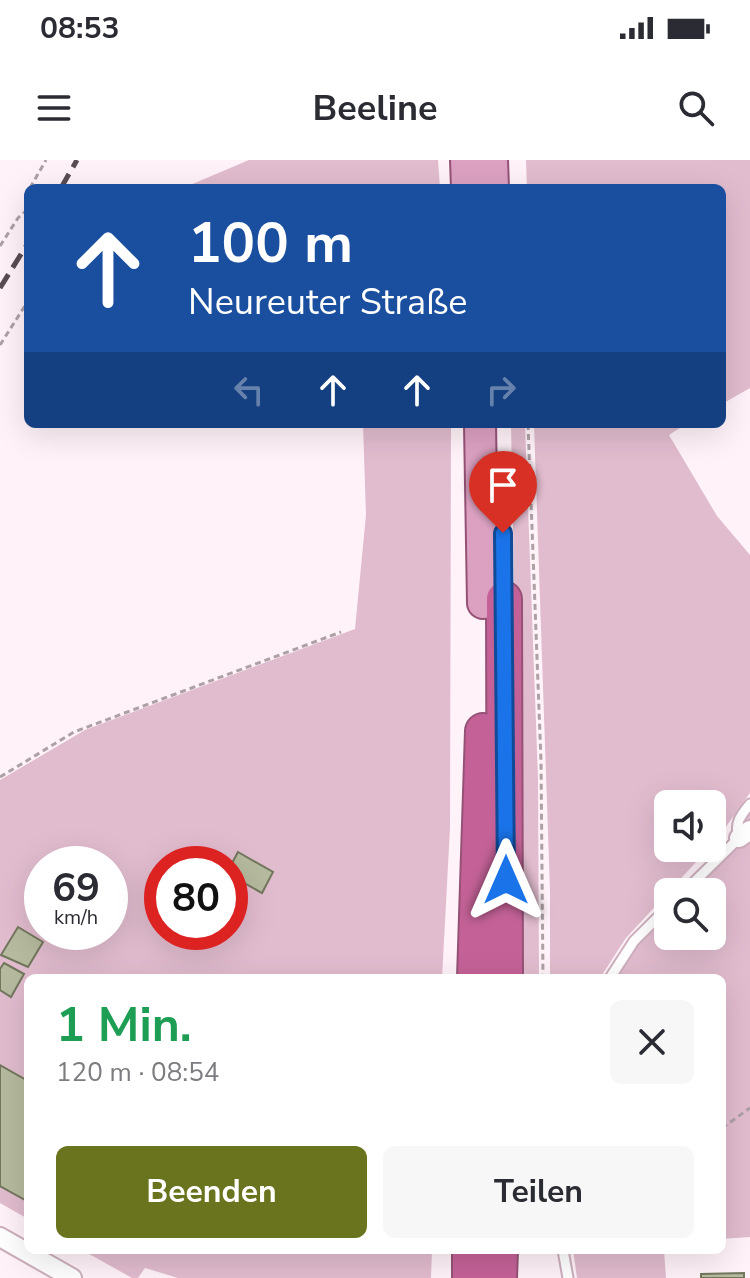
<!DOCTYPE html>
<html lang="de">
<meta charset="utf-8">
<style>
:root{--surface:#fff;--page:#f7f7f7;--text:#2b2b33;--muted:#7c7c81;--accent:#6a731d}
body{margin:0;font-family:"Nunito Sans",sans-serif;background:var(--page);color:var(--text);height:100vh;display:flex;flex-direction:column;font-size:30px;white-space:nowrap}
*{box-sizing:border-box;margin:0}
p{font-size:26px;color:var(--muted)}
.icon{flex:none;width:44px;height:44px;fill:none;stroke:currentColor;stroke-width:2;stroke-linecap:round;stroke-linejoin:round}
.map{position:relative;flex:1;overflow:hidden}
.drawer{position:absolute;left:24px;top:814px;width:702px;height:280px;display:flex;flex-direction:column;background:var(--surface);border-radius:12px;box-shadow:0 8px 32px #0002}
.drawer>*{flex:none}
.top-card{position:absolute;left:24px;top:24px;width:702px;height:244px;border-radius:12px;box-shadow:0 8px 32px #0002;background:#1a4fa0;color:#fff;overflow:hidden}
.controls{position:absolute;left:654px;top:630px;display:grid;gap:16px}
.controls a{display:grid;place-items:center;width:72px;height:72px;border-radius:12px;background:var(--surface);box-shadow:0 8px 32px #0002;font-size:40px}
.speed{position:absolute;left:24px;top:686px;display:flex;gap:16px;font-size:40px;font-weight:700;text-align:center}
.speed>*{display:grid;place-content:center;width:104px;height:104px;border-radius:50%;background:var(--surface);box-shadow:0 8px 32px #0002;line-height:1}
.speed small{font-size:20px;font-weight:400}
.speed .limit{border:12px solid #d22;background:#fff;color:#111}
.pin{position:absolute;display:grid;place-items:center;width:68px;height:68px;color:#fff;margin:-82px -34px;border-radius:50% 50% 50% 0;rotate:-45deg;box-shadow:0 0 8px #0007}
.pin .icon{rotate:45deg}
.me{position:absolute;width:88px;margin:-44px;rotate:0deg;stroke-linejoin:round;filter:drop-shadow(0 0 6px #0008)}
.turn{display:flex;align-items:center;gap:28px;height:168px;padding:0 32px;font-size:36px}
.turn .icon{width:104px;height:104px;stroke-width:2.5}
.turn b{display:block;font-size:56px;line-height:68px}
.lanes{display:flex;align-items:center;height:76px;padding:0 32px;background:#0003;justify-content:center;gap:40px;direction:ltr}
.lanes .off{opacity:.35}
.round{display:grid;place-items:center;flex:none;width:84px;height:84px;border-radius:12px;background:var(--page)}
.headline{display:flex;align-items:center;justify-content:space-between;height:136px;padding:0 32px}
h1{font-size:48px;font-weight:700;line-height:60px;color:#1e9e55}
.primary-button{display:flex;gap:16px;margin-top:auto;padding:16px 32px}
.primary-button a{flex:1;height:92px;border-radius:12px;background:var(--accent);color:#fff;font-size:32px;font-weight:700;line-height:92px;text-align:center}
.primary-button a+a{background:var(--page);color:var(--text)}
.status{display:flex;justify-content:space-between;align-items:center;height:56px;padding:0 40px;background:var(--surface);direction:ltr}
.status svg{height:22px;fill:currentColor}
header{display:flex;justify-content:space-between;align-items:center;height:104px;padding:0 32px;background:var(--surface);font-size:36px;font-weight:700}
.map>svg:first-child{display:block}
.green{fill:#e1bcce;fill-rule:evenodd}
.building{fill:#b6bb9f;stroke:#72775d;stroke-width:2}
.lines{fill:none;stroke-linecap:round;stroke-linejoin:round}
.lane-casing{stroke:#cdafbd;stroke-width:13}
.street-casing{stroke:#cdafbd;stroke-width:22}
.primary-casing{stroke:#965276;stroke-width:34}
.highway-casing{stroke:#965276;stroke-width:38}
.path{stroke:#ada1a6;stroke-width:3;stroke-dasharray:6 4;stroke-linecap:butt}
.lane{stroke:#fff;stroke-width:9}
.street{stroke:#fff;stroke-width:18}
.primary{stroke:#dca1c1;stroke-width:30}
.highway{stroke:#c46297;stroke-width:34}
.rail{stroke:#594c52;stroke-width:5;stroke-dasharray:16 8;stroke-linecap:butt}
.route-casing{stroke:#114b97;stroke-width:20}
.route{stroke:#1a73e8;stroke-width:14}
</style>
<div class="status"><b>08:53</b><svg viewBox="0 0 49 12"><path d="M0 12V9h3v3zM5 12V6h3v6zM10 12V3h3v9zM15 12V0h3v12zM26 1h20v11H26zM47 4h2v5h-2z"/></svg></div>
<header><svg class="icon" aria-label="menu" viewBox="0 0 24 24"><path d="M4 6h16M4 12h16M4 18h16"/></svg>Beeline<svg class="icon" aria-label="search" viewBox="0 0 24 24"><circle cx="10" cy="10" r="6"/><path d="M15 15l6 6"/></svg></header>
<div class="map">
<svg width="750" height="1118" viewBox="0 0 750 1118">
<rect width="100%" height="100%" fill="#fff2f8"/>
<path class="green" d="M249,0h189l2,28h-257z
M526,0h224v228l-28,16v-216h-195z
M363,264h88l-1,404 -8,150h-414v241l-28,-16v-423l85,-50 270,-101 11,-114zM42,704h68v68h-68zM162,704h68v68h-68z
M511,264h14l13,354 1,200h-17z
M534,264h152l-17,11 48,81 33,39v238c-14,18 -23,35 -38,51v-40h-44v44h41l-83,90 -26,40h-50v-87z
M750,644v433l-28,2v-261h-112l24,-37 34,-34v29h44v-44h-28l55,-54 -3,-9z
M82,1090h350l-1,28h-253l-33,-10 -7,10h-6z
M573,1090h91l2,28h-89z"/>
<path class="building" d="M238,692l35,20 -11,21 -32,-18v-8z
M18,767l25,15 -15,25 -27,-12z
M4,803l20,11 -13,23 -11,-7v-21z
M0,905l28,16v114l-3,5 -25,-14z
M744,1113v5h-43v-4z"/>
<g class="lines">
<g class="lane-casing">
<path id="lane" d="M684,732l55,-54c-5,-15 2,-23 11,-34
M610,818l24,-37 34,-34
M563,1090l5,28"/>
</g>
<g class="street-casing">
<path id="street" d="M739,678l11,-8
M0,1077l72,41"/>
</g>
<g class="primary-casing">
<path id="primary" d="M466,0l1,28
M492,0l1,28
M480,264l3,179"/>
</g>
<g class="highway-casing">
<path id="highway" d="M504,439l1,379
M475,818l8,-247
M470,1118v-28
M499,1118l1,-28"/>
</g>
<path class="path" d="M30,28l16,-28
M28,35v10
M0,86l18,-28 10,-9
M0,185l28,-44
M528,264l13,337 2,217
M0,617l74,-45 267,-100
M722,968l28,-20"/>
<use href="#lane" class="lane"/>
<use href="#street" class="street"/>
<use href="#primary" class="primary"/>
<use href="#highway" class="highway"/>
<path class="rail" d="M61,28l16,-28
M0,128l28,-45"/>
</g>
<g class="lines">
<g class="route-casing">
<path id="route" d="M503,373l3,347"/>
</g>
<use href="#route" class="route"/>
</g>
</svg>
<div class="controls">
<a><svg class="icon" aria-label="sound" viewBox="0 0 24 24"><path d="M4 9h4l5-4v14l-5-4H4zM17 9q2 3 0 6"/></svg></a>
<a><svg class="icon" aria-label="search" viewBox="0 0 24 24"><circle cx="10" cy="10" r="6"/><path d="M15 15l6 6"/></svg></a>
</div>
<div class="speed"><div>69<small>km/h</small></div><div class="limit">80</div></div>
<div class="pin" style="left:503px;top:373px;background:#d93025"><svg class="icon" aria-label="arrive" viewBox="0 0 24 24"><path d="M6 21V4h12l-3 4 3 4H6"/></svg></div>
<svg class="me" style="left:506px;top:720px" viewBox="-20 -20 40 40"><path d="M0-17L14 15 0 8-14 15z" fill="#1a73e8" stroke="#fff" stroke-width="4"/></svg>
<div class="top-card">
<div class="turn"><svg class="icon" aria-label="ahead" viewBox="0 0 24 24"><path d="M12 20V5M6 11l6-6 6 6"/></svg><div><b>100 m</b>Neureuter Straße</div></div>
<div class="lanes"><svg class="icon off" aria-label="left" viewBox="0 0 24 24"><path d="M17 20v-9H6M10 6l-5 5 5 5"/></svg><svg class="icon" aria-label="ahead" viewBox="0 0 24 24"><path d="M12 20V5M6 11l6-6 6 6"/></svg><svg class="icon" aria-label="ahead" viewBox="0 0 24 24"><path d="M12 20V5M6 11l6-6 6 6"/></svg><svg class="icon off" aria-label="right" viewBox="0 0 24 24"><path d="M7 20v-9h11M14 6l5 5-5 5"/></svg></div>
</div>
<section class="drawer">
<div class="headline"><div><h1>1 Min.</h1><p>120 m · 08:54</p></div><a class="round"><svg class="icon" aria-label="close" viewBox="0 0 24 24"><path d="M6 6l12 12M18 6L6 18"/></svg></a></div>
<div class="primary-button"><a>Beenden</a><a>Teilen</a></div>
</section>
</div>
